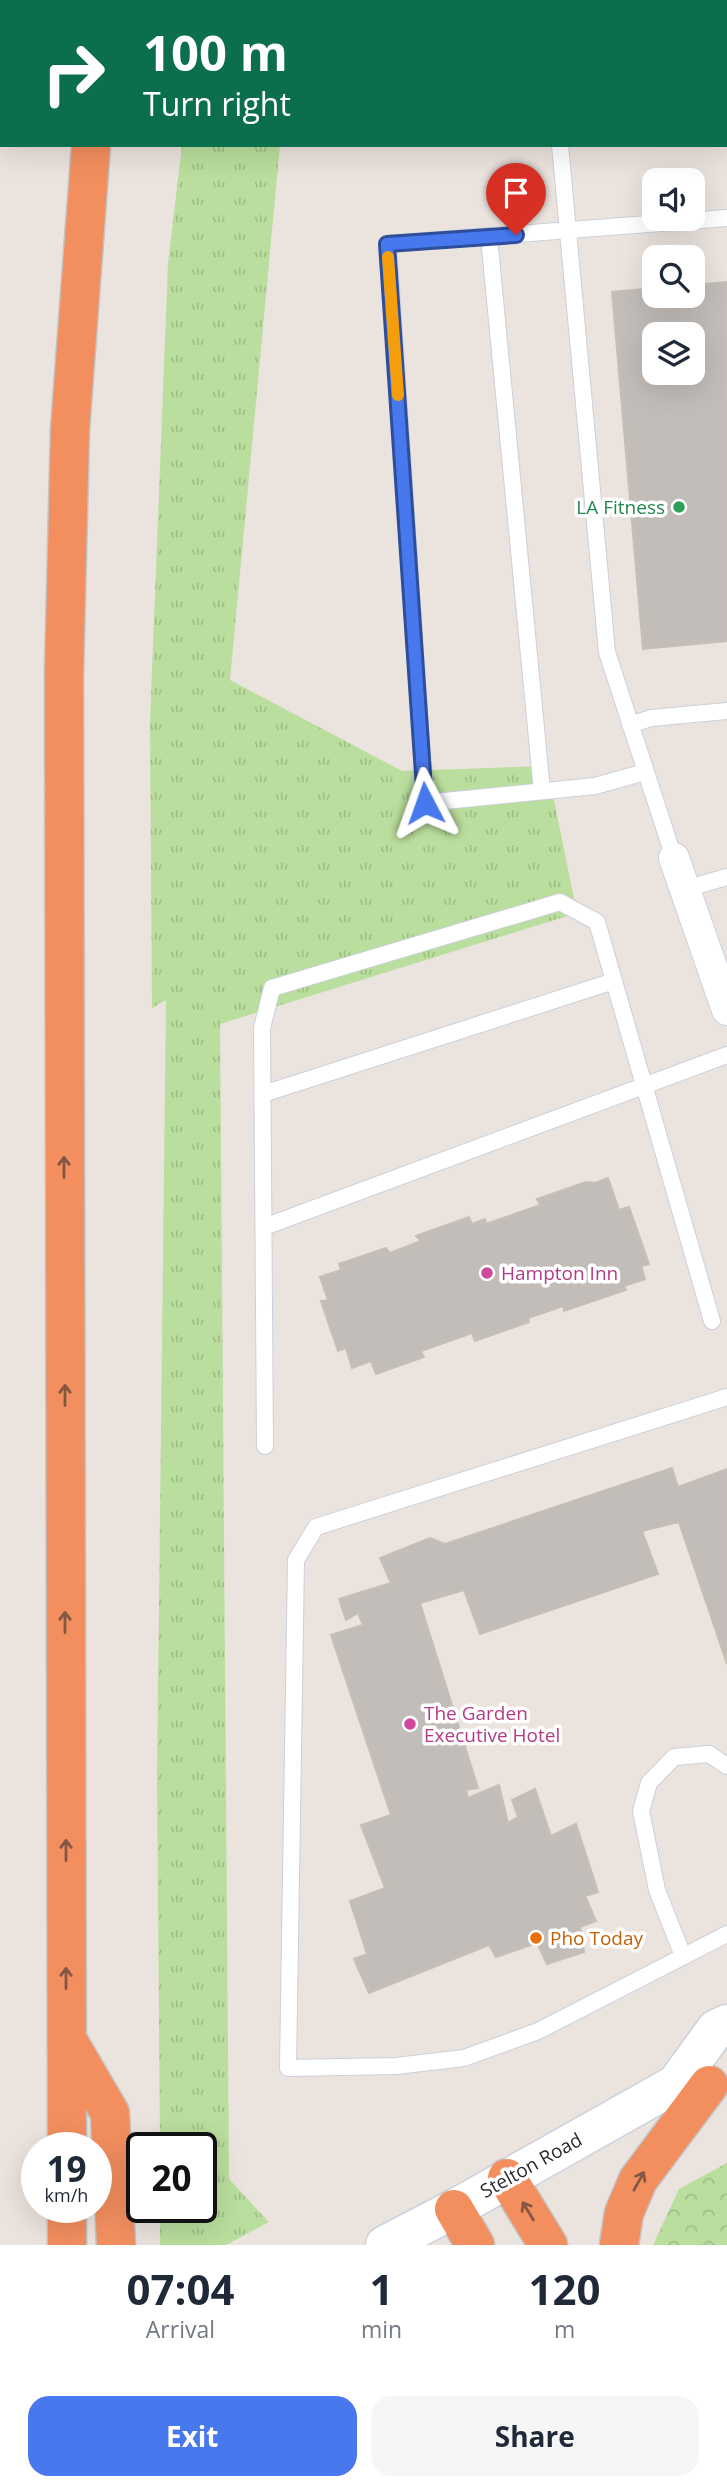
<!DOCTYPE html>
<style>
:root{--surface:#fff;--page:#f6f6f7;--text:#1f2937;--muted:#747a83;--accent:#4778ee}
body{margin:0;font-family:"Open Sans",sans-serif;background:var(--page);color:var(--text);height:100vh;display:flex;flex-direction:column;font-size:26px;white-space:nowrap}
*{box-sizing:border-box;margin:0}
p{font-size:23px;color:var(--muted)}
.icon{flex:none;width:38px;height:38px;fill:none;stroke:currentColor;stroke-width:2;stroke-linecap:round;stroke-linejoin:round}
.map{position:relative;height:2245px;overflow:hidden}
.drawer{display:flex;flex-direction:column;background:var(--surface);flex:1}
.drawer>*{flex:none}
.banner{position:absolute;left:0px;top:0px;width:728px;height:147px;box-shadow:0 7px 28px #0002;background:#0b6e4f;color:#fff;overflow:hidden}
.fabs{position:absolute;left:642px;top:168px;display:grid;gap:14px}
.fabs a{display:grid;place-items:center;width:63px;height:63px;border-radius:14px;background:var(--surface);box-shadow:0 7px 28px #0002;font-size:35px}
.speed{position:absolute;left:21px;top:2132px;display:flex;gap:14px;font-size:35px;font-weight:700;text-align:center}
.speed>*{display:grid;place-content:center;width:91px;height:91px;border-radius:50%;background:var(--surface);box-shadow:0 7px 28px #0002;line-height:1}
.speed small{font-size:18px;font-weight:400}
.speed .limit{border:4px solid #111;border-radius:10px;background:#fff;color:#111}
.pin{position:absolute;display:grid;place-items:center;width:60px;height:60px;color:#fff;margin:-72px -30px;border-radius:50% 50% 50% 0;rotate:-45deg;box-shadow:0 0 7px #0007}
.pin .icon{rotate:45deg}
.me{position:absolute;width:77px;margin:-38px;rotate:356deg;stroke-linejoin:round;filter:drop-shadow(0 0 5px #0008)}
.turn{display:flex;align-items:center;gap:24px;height:147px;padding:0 28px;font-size:32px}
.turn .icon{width:91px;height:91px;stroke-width:2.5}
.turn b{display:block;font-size:49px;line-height:60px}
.eta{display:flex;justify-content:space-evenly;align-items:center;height:119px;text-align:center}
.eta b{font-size:42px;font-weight:700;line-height:49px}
.primary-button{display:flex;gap:14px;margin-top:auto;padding:14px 28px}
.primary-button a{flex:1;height:80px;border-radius:21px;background:var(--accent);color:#fff;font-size:28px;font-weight:700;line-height:80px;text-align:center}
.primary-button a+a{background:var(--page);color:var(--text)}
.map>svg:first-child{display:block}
.grass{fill:url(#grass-tufts)}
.forest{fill:url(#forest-crowns)}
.building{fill:#c3bdb9;stroke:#c6bfb6;stroke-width:2;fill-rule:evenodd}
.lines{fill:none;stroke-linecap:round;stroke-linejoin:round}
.service-casing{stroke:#cbd0db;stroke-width:18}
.minor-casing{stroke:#cbd0db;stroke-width:32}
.secondary-casing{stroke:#cbd0db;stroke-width:41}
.motorway-casing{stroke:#c3c3c3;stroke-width:41}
.service{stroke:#fff;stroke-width:16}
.minor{stroke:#fff;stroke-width:30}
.secondary{stroke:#fff;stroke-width:38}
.motorway{stroke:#f38f5f;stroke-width:38}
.oneway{stroke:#845742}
.route-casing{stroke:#2e4e9b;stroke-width:18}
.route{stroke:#4778ee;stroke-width:12}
.slow{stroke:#f59e0b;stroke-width:12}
.leisure-dot{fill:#2e9e5b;stroke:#fff;stroke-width:2.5}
.hotel-dot{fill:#d1479c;stroke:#fff;stroke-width:2.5}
.food-dot{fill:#e8710a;stroke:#fff;stroke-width:2.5}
.labels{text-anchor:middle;stroke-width:7;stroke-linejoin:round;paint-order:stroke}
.leisure-label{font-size:19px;fill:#27864d;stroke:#fff;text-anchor:end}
.hotel-label{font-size:19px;fill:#b23c85;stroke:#fff;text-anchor:start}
.food-label{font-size:19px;fill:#c56008;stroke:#fff;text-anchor:start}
.street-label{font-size:19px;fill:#2a2a2a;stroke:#fff}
</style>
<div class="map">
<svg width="727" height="2245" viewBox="0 0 727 2245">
<defs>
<pattern id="grass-tufts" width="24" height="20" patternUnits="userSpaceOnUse" patternTransform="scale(1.75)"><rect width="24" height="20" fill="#bade9d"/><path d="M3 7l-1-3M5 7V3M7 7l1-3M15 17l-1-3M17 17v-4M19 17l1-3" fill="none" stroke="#a0bf87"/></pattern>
<pattern id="forest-crowns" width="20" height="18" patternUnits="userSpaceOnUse" patternTransform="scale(1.75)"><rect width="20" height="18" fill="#bade9d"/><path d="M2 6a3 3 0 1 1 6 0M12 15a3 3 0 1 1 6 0" fill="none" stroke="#a0bf87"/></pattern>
</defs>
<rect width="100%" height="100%" fill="#ebe3dd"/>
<path class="grass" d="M182,145h98l-50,535 172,91 145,-5 30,147 -357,111 9,1155 40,43 -43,23h-66v-38h41v-60h-41l-3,-370 9,-777 -14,8 -2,-285 18,-459z"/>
<path class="forest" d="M727,2163v82h-74l26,-56z"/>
<path class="building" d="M434,0h49v2h-49z
M727,282v359l-84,8 -31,-357 42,-4v8h39v-11zM654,334h39v39h-39z
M608,1178l11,32 10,-3 20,57 -8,2 4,13 -21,7 2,4 -62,21 -1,-5 -35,12 1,4 -54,19 -3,-8 -51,18 3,6 -48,17 -5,-13 -19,7 -6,-20 -8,3 -17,-50 7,-1 -8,-23 21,-7 -2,-6 47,-16 4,5 31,-12 -5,-5 53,-19 3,7 13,-5 1,5 54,-19 -3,-6 49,-17 9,1z
M672,1468l6,19 49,-18v195l-48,-142 -37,9 16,43 -178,60 -16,-44 -44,13 58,185 -12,2 2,8 31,-13 9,38 10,-6 -6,-17 23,-11 16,47 25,-12 22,68 -13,4 11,25 -16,6 4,25 -37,12 -10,-21 -41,14 -7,-12 -120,48 -15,-34 13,-5 -17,-53 35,-13 -24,-63 30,-10 -60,-180 32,-10 -5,-12 -12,7 -7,-21 52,-16 -11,-25 50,-20 15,6z"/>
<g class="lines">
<g class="service-casing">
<path id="service" d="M544,0v2
M560,145l47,507 67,206
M489,237l53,554
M630,725l21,-7 76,-7
M645,772l-50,14 -170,17 -37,-559 339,-26
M685,889l42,-12
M263,1094l351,-113
M264,1227l463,-172
M727,1397l-411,130 -20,33 -8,508 108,-2 68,-8 74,-27 189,-97
M265,1446l-3,-418 10,-40 288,-86 37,20 115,399
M683,1956l-26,-66 -16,-79 8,-28 25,-26 35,-3 18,12"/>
</g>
<g class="minor-casing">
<path id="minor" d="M674,858l53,152"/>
</g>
<g class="secondary-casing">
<path id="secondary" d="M385,2245l69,-36 222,-125 40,-55 11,-5"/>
</g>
<g class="motorway-casing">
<path id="motorway" d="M104,2l1,-2
M68,2041l42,72 6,132
M67,2147l-3,-1474 6,-243 21,-285
M507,2178l41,67
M67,2207v38
M454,2209l21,36
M619,2245l5,-32 14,-33 71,-95"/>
</g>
<use href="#service" class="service"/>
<use href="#minor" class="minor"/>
<use href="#secondary" class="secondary"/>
<use href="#motorway" class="motorway"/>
</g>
<defs><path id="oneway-shaft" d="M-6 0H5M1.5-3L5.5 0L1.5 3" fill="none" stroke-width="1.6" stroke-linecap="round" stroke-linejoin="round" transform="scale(1.75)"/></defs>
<g class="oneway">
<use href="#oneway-shaft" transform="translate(64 1167) rotate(-90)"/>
<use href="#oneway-shaft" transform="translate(65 1395) rotate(-90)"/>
<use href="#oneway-shaft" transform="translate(65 1622) rotate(-90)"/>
<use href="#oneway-shaft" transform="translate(66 1850) rotate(-90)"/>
<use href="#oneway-shaft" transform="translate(66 1978) rotate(-90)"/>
<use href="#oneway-shaft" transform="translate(639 2181) rotate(-61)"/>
<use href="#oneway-shaft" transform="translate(528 2211) rotate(-121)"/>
</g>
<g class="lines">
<g class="route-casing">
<path id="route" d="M425,803l-38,-559 129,-9"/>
</g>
<use href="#route" class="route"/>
<path class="slow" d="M388,257l10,138"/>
</g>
<circle class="leisure-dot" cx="679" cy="507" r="7"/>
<g class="hotel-dot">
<circle cx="487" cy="1273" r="7"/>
<circle cx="410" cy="1724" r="7"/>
</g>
<circle class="food-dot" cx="536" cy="1938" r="7"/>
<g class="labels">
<g class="leisure-label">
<text x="665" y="514">LA Fitness</text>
</g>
<g class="hotel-label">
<text x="501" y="1280">Hampton Inn</text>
<text x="424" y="1720">The Garden<tspan x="424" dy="22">Executive Hotel</tspan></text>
</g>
<g class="food-label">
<text x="550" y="1945">Pho Today</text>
</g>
<g class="street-label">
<text transform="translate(531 2165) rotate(-29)" y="7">Stelton Road</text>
</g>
</g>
</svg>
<div class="fabs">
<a><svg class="icon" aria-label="sound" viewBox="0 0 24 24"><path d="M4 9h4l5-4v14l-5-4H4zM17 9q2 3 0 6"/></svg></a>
<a><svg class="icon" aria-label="search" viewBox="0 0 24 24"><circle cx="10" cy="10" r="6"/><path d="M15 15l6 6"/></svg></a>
<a><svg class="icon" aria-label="layers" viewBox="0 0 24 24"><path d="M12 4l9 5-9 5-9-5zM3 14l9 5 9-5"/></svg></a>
</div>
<div class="speed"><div>19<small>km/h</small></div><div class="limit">20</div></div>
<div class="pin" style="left:516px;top:235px;background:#d93025"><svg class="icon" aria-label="arrive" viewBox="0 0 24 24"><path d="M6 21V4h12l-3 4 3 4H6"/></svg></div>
<svg class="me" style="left:425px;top:803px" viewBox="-20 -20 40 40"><path d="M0-17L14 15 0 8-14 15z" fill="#4778ee" stroke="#fff" stroke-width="4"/></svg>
<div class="banner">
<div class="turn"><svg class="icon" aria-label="right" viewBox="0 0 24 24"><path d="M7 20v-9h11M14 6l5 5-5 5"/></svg><div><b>100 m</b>Turn right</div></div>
</div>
</div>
<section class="drawer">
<div class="eta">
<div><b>07:04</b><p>Arrival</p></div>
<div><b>1</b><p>min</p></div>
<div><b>120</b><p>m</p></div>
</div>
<div class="primary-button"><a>Exit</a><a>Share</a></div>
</section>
